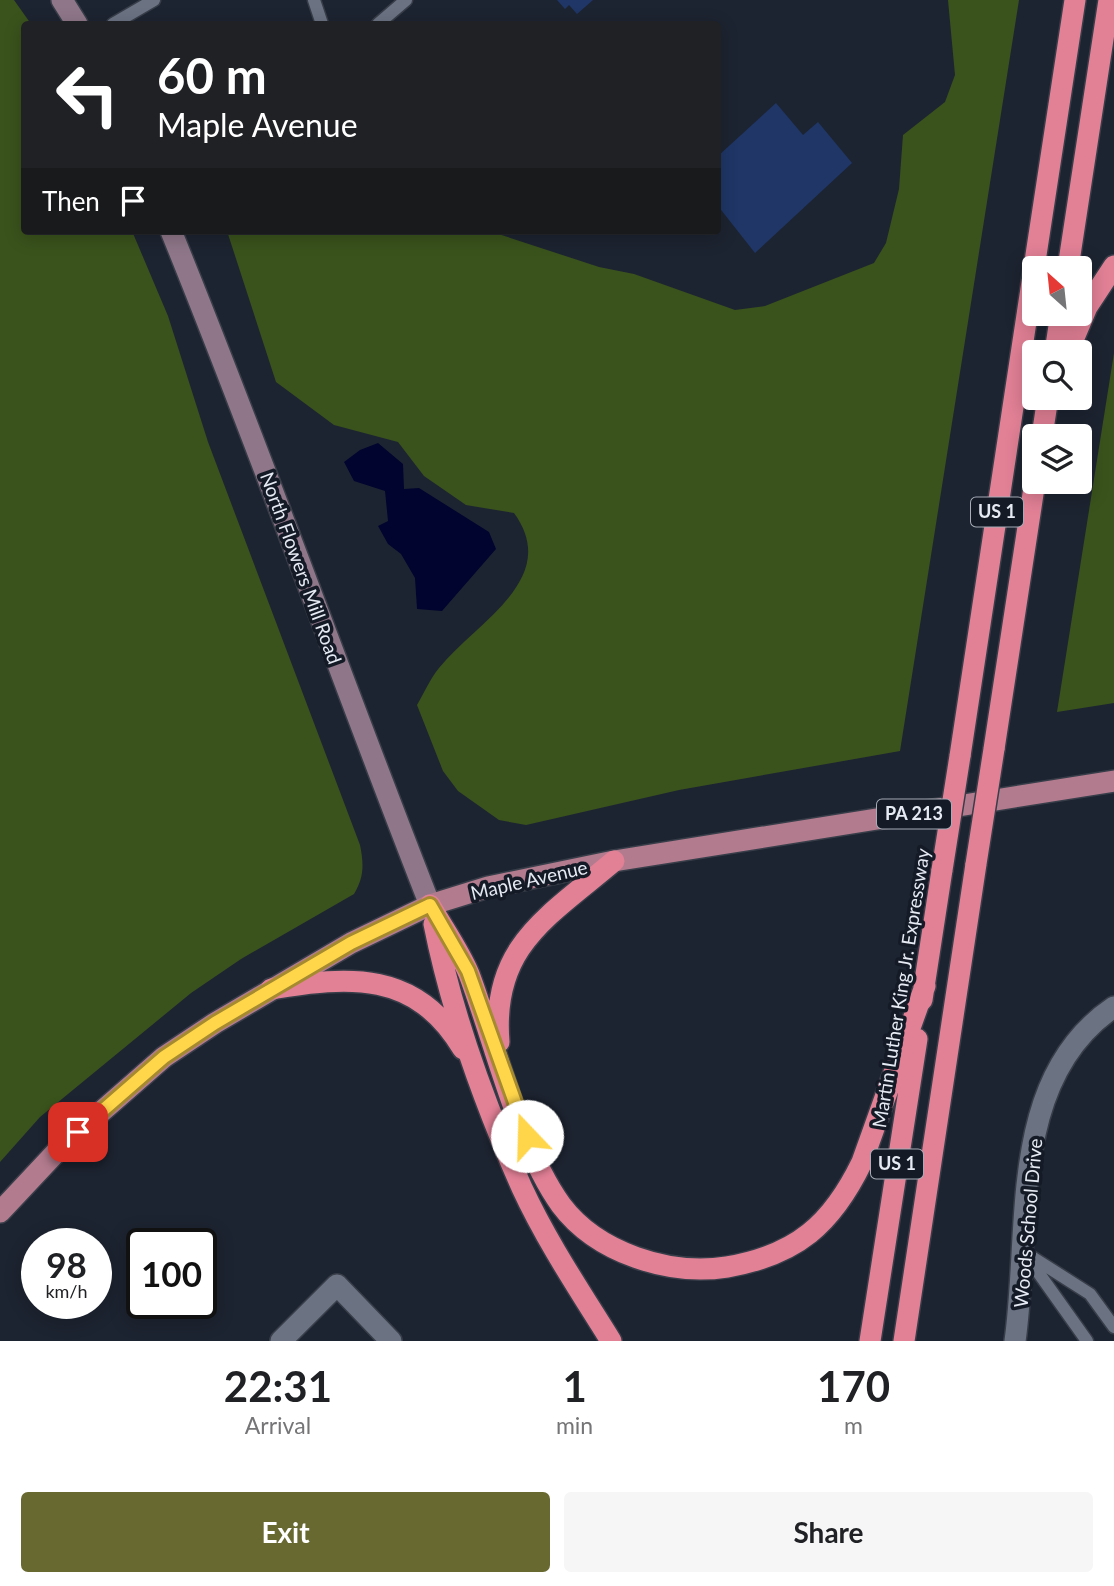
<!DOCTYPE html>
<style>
:root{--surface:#fff;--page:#f6f6f6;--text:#202124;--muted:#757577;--accent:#686831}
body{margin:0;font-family:Lato,sans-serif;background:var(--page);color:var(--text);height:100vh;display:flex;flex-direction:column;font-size:26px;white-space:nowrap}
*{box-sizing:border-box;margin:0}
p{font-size:23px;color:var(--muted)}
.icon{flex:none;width:38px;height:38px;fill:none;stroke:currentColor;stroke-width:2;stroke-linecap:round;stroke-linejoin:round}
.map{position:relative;height:1341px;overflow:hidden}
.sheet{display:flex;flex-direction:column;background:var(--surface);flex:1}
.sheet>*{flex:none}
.banner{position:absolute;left:21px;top:21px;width:700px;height:214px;border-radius:7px;box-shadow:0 4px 18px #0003;background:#202124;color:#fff;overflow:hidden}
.needle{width:46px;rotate:333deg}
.fabs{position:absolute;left:1022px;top:256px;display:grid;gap:14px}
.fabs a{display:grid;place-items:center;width:70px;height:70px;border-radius:7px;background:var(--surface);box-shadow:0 4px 18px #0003;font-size:35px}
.speed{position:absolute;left:21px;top:1228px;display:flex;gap:14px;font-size:35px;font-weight:700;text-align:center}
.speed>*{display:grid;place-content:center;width:91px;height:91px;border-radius:50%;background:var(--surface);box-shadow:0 4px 18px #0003;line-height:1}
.speed small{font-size:18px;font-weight:400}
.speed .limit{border:4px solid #111;border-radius:10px;background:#fff;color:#111}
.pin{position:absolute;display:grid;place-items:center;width:60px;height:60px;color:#fff;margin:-30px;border-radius:14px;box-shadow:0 4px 10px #0006}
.me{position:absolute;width:77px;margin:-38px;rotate:339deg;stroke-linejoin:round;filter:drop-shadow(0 0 5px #0008)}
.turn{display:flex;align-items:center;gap:24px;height:147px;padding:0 21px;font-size:32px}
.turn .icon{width:91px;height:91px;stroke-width:2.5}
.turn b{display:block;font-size:49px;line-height:60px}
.then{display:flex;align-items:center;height:66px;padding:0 21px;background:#0003;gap:14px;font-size:26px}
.eta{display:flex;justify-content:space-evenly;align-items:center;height:119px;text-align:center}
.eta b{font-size:42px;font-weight:700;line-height:49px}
.action{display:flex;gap:14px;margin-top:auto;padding:14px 21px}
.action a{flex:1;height:80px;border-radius:7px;background:var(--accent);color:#fff;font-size:28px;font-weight:700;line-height:80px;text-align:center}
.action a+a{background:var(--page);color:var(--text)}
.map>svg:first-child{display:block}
.green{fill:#3a531c}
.water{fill:#00042e}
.building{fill:#1f3666}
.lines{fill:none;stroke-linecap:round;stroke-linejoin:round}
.lane-casing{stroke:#383e49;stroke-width:15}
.street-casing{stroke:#383e49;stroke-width:24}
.secondary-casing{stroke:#383e49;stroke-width:24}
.primary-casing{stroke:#383e49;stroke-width:24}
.highway-casing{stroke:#383e49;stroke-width:24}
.lane{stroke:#6b7383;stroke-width:12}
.street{stroke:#6b7383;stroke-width:21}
.secondary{stroke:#8f7789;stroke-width:21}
.primary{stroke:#b27b8e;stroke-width:21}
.highway{stroke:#e28096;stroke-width:21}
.highway-bridge-casing{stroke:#383e49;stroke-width:24;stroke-linecap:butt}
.highway-bridge{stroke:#e28096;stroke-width:21}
.route-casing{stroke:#a68a30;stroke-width:18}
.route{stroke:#ffd54a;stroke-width:12}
.labels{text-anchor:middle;stroke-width:7;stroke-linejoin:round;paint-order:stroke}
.shield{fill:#141b27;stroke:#a7acb6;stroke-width:2}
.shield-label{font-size:18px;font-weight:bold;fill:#e6eaf3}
.street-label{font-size:19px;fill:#e6eaf3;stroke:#141b27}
</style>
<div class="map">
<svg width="1114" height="1341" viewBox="0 0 1114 1341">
<rect width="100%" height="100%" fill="#1d2431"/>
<path class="green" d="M0,0h14l17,24h-7v207h108l36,85 40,126 152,403c4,20 4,32 -6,49l-113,65 -50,34 -151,124 -40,45z
M948,0h71l-119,751 -221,39 -153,35 -27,-5 -41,-29 -15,-20 -26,-66c7,-12 13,-26 22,-37 37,-46 123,-89 75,-155l-48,-8 -42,-29 -26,-34 -64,-17 -58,-43 -49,-151h262l110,36 35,7 101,36 30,-4 109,-43 12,-20 13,-54 4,-54 42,-33 10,-27z
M1114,353v350l-57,9z"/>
<path class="water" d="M378,443l25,21 1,25 15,-1 70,44 7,17 -54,62 -25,-2 -2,-31 -14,-24 -13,-10 -10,-18 10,-5 -3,-30 -31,-10 -10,-19 16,-12z"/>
<path class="building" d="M557,0h36l-16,14 -8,-9 -4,4z
M776,103l27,32 15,-13 34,41 -97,90 -37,-47v-50z"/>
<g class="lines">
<g class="lane-casing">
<path id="lane" d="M314,0l8,24
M113,24l41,-24
M378,24l28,-24
M1024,1252l66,42 24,33
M1028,1258l59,83"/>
</g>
<g class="street-casing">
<path id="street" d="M281,1341l56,-56 54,56
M1015,1341c16,-112 -8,-262 99,-334"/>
</g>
<g class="secondary-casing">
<path id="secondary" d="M62,0l15,24
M171,231c91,223 171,450 259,674"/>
</g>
<g class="primary-casing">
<path id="primary" d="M0,1212l61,-65 103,-90 51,-34 136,-80 79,-38 58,-18 126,-26 500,-80"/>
</g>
<g class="highway-casing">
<path id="highway" d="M1034,268l41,-268
M1068,268l41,-268
M1055,352l6,-39
M1068,352l19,-45 27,-41
M1042,436l6,-39
M994,749l41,-268
M960,756l74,-487
M430,905c13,23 29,45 39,69 26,69 50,173 92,231 36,48 108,71 166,62 70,-12 105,-43 135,-105l63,-176
M434,924c18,90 51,181 88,264 25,54 58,103 89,153
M271,989c78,-13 145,-19 192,60
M922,1000l20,-130
M499,1042c-8,-96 49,-125 115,-181
M870,1341l47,-302
M904,1341l72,-477"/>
</g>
<use href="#lane" class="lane"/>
<use href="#street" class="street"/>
<use href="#secondary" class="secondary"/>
<use href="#primary" class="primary"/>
<use href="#highway" class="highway"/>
<g class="highway-bridge-casing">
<path id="highway-bridge" d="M976,864l18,-115
M942,870l18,-114"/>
</g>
<use href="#highway-bridge" class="highway-bridge"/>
</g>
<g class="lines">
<g class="route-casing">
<path id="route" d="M78,1132l86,-75 51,-34 136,-80 79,-38 38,66 59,165"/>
</g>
<use href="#route" class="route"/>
</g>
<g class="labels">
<g class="shield">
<rect x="971" y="497.5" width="52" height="29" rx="5"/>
<rect x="877" y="799.5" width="74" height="29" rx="5"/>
<rect x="871" y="1149.5" width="52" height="29" rx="5"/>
</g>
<g class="shield-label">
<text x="997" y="518">US 1</text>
<text x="914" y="820">PA 213</text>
<text x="897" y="1170">US 1</text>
</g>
<g class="street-label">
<text transform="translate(301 568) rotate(70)" y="7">North Flowers Mill Road</text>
<text transform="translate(529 880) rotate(-13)" y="7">Maple Avenue</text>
<text transform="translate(901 988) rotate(-81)" y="7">Martin Luther King Jr. Expressway</text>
<text transform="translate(1028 1223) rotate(-85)" y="7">Woods School Drive</text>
</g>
</g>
</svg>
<div class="fabs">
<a><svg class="needle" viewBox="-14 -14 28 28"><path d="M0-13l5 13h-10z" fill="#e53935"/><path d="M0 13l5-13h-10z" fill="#757577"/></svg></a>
<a><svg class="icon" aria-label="search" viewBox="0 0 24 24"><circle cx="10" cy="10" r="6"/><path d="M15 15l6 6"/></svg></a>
<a><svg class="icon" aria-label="layers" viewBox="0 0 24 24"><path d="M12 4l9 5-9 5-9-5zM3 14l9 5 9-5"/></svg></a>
</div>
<div class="speed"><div>98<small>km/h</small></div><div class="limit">100</div></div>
<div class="pin" style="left:78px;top:1132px;background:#d93025"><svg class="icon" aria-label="arrive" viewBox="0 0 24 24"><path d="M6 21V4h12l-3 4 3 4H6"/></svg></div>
<svg class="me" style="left:527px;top:1136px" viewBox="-20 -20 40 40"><circle r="19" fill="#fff"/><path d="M0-13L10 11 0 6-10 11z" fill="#ffd54a"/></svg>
<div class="banner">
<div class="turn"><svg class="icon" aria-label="left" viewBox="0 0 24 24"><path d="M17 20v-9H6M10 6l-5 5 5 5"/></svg><div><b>60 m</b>Maple Avenue</div></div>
<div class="then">Then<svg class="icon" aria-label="arrive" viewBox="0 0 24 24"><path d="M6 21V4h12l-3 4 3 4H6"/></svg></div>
</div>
</div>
<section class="sheet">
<div class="eta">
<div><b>22:31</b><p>Arrival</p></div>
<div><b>1</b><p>min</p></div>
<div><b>170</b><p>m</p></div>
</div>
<div class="action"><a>Exit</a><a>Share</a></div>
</section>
